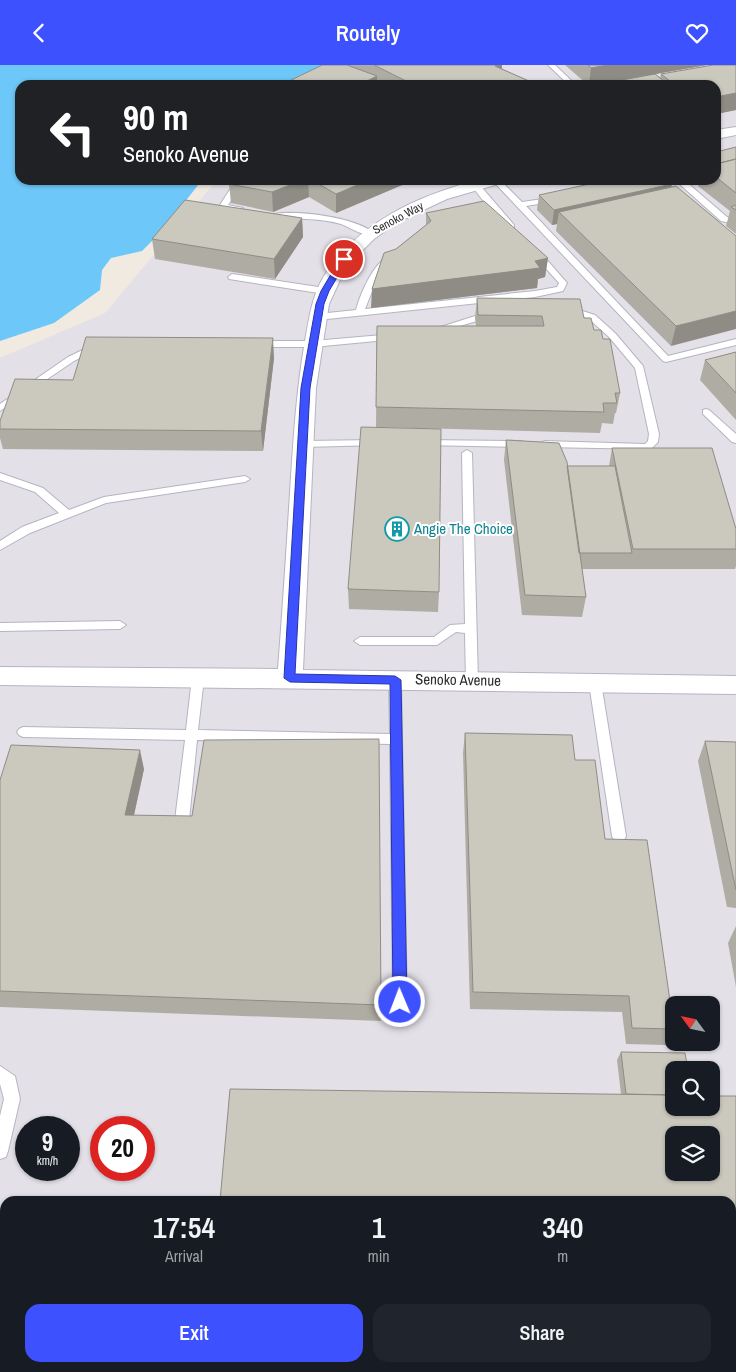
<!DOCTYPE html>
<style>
:root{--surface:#171b24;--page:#20242c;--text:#f1f3f6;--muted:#9ea1a6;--accent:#3e51ff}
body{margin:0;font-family:"Archivo Narrow",sans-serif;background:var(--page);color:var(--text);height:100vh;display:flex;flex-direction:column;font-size:19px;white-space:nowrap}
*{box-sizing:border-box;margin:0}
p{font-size:16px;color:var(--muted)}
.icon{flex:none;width:28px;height:28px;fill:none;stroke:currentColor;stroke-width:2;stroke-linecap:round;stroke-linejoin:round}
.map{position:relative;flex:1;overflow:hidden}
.sheet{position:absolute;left:0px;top:1131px;width:736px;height:176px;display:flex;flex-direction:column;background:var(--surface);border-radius:15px 15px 0 0;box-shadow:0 1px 4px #0004}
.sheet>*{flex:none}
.top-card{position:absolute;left:15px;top:15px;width:706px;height:105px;border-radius:15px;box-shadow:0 1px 4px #0004;background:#202124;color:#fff;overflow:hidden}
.needle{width:32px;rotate:303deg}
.buttons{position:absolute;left:665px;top:931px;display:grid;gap:10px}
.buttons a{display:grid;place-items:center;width:55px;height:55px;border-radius:10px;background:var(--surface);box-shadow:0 1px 4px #0004;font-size:25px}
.speed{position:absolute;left:15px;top:1051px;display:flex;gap:10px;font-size:25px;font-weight:700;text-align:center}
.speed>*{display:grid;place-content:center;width:65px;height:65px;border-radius:50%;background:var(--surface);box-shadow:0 1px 4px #0004;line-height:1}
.speed small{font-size:12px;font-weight:400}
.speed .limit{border:8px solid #d22;background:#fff;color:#111}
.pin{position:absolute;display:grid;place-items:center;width:42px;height:42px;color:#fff;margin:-21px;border:2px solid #fff;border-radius:50%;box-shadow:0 1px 5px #0007}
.me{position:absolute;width:55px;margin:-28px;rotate:359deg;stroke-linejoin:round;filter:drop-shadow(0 0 4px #0008)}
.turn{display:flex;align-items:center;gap:18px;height:105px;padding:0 25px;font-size:22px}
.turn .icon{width:65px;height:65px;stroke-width:2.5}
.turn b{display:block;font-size:35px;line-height:42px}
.eta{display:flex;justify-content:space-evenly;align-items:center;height:85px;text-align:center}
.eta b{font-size:30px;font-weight:600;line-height:35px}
.action{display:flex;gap:10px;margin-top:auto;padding:10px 25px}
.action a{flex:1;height:58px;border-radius:15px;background:var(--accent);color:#fff;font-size:20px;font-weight:600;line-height:58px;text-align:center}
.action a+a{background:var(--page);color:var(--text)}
header{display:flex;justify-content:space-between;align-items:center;height:65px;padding:0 25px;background:var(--accent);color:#fff;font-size:22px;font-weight:600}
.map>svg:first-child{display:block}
.industrial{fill:#e3e0e8;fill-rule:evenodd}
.water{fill:#6dc7f8}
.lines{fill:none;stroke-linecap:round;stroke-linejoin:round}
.service-casing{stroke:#b4b5c2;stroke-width:2}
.minor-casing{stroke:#b4b5c2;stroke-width:2}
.service{fill:#fff;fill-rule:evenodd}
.minor{fill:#fff;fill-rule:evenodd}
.wall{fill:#afaca3}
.shaded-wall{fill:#8e8c85}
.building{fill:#cbc8be;stroke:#8e8c85;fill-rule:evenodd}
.route{fill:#3e51ff;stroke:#2835a6}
.labels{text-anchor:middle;stroke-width:4;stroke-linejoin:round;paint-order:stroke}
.far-street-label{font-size:12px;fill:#2e2e2e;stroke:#fff}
.culture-label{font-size:15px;fill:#0d838f;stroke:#fff;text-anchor:start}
.street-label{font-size:15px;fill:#2e2e2e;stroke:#fff}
</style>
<header><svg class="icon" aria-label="back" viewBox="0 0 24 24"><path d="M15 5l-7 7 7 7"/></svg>Routely<svg class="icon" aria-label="heart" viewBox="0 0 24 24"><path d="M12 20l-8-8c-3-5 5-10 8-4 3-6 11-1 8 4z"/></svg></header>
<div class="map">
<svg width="736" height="1307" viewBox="0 0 736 1307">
<rect width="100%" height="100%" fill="#f0eae0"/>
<path class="industrial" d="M340,0h396v1307h-736v-1014l105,-45 112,-133h499v-95h-399zM674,940h37v38h-37zM674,1005h37v37h-37zM26,1062h43v43h-43zM101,1062h43v43h-43zM674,1070h37v38h-37zM5,1136h726v166h-726z"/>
<path class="water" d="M0,0h328l-29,20h-279v95h182l-18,23 3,3 -45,45 -31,7 -9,12 -2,20 -46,33 -54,18z"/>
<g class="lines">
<g class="service-casing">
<path id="service" d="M548,0h7l21,20h-7z
M236,115h8l-16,25 15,3 1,2 -4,2 -17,-2 -3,-5z
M492,115h8l22,22 35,-5v4l-31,5 142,150 68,-17v6l-70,17 -3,-1z
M675,115h9l43,37 9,3v4l-15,-3z
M472,118h6l36,42v4h-6l-16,-18 -10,2v-4l6,-2 -17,-22z
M274,149c24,-4 81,3 100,19 -8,6 -24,-6 -33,-9 -20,-6 -43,-5 -64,-6l-4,-2z
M537,186l3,1 27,31 -4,8 -28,6 -217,23 -5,-3 5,-3 38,-4c4,-15 17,-47 33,-54l4,3 -18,25 -10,25 170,-18 22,-4 2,-4 -26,-29z
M232,209l93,14 4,3 -4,3 -96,-15 -1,-2z
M567,241l28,9 20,18 28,33 16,68 -1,8 -7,7 -107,-2 -5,-3 5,-3 101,3 3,-3 1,-7 -14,-66 -26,-31 -20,-18 -25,-8v-4z
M491,246l4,3 -1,2 -58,17 -5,-3z
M394,269l3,1v4l-84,8h-56l-5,-3 5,-3h56z
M97,278l3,1v4l-26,13 -74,50v-7l68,-47z
M706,344l3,1 27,24v9l-4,-1 -29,-28v-4z
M376,375l5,3 -1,2 -76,2 -5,-3 5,-3z
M424,375l97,1 5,3 -5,3 -101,-2 -1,-2z
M467,385l5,3 6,228 -2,3h-8l-2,-3 -1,-48 -9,-1 -19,13h-77l-6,-4 6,-4h74l16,-12 15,-1 -3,-171z
M0,408l43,15 26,22 35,-13 141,-21 5,3 -5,3 -139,21 -76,30 -30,17v-9l22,-14 37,-14 -24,-21 -35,-12z
M120,556l6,4 -6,4 -120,2v-8z
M198,608l4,2 2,3 -6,52 192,4 -1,-54 2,-3h8l2,3 6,322 -2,5 -5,2 -5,-2 -2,-5 -3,-258 -193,-4 -8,80 -2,4 -5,2 -5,-2 -2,-4 10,-80 -162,-3 -4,-2 -2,-3 2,-3 4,-2 163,3 6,-52 2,-3z
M595,613l4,2 2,3 25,153 -2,4 -5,2 -5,-2 -2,-4 -23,-153 2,-3z
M0,1001l15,10 5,23 -12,52 -2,6 -6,2v-43l4,-17 -4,-15z"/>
</g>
<g class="minor-casing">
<path id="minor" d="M736,62v8l-20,4v-9z
M478,115h26l-2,3 -55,16 -51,24 -22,16 -20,20 -13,19 -12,26 -13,84 -13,282 433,6v18l-736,-9v-18l278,2c5,-64 9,-128 13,-193 3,-45 6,-90 14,-135 4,-23 7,-45 19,-65 35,-54 93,-80 154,-96z"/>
</g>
<use href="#service" class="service"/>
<use href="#minor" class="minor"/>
</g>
<path class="wall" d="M322,0h180v4l36,16h-160z
M565,0h142l-52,9 5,4 1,-4 75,-9v45l-20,4v-29h-128z
M736,82v87l-10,-8 4,-15 -32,-25 1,-4 -6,2 -5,-4h28v-28z
M232,115h182l-78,33 -27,-16 -36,15 -42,-9 -2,-19z
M672,119l-1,3 65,49 -65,110 -115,-115 1,-7 -5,1 -15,-15 2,-15z
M426,148l122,45 -3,19 -7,2 -1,9 -166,20 25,-59 30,-24z
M302,153l1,19 -28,42 -120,-20 -3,-20z
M477,233l107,20 10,12 9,9 17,54 -4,20h-1l-2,11 -11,-1 -2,10 -224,-6 1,-101h99l-1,-8z
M736,287v68l-36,-40 5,-20z
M274,293l-11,93 -260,-2 -3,-11v-17l73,-41z
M506,375l61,26h42l3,-18 124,81v37l-1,3h-153l4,28 -4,20 -60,-2 -18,-155z
M348,524l91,3 -1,20 -89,-3z
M465,668l110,27 30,79 69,190 -8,16 -40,-1 -4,-32 -152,-3 -7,-256z
M705,676l31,1v166l-9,-1 -29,-146z
M144,704l-10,46 247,190v16l-381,-14v-227z
M736,861v61l-8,-44z
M621,987l53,55 62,-11v274l-131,-3h126v-166l-110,-107 -4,-34z"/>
<path class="shaded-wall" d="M497,0h5l-1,16 -6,-15z
M608,0h99l-114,20h-4l2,-17z
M377,11v9h-18z
M736,28v17l-20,4v-17z
M303,115h5l1,17 -36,15 -1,-20z
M369,115h45l-78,33v-19z
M694,115h6l-1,2 -6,2z
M672,119l-3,15 -110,13 -2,12 -5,1 2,-15z
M302,153l1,19 -28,42 -1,-20z
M548,193l-3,19 -7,2 -1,9 -166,20 1,-19 163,-28z
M736,246v18l-65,17 5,-20z
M273,273l1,20 -11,93 -2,-20z
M140,685l4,19 -14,64 -5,-18z"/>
<path class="building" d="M322,0h25l30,11 -18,9h-78z
M374,0h123l-2,1 43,19h-124z
M588,0h20l-17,3z
M713,0h23v28l-20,4v-12h-41l-14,-11z
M655,9l14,11h-75z
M736,82v12l-20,5v-12z
M736,94v34l-20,-16v-13z
M232,115h71l-31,12 -43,-8z
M312,115h57l-33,14z
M608,115h59l5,4 -118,26 -15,-15z
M676,121l60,50v75l-60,15 -117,-114z
M185,135l117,18 -28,41 -122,-20z
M484,136l64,57 -13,3 5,7 -168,21 12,-36 12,-4 35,-28 -5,-8z
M736,140v5l-5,-3z
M477,233l103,1 4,19h7l3,12h7l2,9h7l10,54h-5l2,10h-14l1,9 -228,-5 1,-81h167l-2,-10 -64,-1z
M86,272l187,1 -12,93 -261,-2v-8l15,-42 58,1z
M736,287v41l-31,-33z
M361,362l80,2 -2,163 -91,-3z
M506,375l53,3 8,19 19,135 -61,-2z
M612,383h100l24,81v20h-103z
M567,401h48l17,87h-53z
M465,668l107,2 3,25h20l10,79 42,1 27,189 -42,-1 -3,-32 -156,-4z
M379,674l2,266 -381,-14v-211l11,-35 129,5 -15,65 67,1 12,-76z
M705,676l31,1v148z
M621,987l64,1 3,17h-14v25l-48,-1z
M230,1024l444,6v12h37v-11h25v265l-5,-1v-159h-511zM674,1070h37v38h-37z"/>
<path class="route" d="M344,191l4,3 -19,32 -5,13 -14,84 -15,286 100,2 6,4 6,322 -2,4 -5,2 -5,-2 -2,-4 -3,-318 -100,-2 -6,-4 17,-290 15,-84 5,-13 19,-32z"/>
<defs>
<g id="building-ring" transform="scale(1.25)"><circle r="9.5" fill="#fff" stroke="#0f9aa8" stroke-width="1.5"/><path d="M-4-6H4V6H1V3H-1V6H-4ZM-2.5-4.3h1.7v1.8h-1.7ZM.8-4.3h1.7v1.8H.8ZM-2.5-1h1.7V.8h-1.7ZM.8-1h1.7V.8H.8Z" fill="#0f9aa8"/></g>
</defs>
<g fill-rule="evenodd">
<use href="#building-ring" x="397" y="464"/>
</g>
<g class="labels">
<g class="far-street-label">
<text transform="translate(398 153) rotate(-28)" y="4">Senoko Way</text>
</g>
<g class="culture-label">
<text x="414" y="469">Angie The Choice</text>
</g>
<g class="street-label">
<text transform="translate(458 615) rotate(1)" y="5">Senoko Avenue</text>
</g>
</g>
</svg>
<div class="buttons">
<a><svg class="needle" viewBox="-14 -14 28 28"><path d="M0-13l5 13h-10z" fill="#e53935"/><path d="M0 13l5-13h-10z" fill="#9ea1a6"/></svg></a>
<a><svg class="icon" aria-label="search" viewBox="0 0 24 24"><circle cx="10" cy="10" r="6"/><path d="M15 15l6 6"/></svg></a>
<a><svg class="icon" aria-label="layers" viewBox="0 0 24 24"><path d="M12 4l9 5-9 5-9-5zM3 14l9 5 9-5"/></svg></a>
</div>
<div class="speed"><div>9<small>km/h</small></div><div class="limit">20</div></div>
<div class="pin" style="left:344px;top:194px;background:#d93025"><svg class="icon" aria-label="arrive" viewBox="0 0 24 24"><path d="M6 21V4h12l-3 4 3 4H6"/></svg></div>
<svg class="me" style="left:400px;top:937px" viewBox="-20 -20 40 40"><circle r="17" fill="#3e51ff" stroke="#fff" stroke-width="3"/><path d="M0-11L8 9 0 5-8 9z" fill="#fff"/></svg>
<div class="top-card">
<div class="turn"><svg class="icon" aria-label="left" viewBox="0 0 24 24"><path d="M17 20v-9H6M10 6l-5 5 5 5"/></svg><div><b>90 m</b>Senoko Avenue</div></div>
</div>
<section class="sheet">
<div class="eta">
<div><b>17:54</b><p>Arrival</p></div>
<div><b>1</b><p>min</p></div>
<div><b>340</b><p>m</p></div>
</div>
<div class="action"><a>Exit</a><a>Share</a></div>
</section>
</div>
